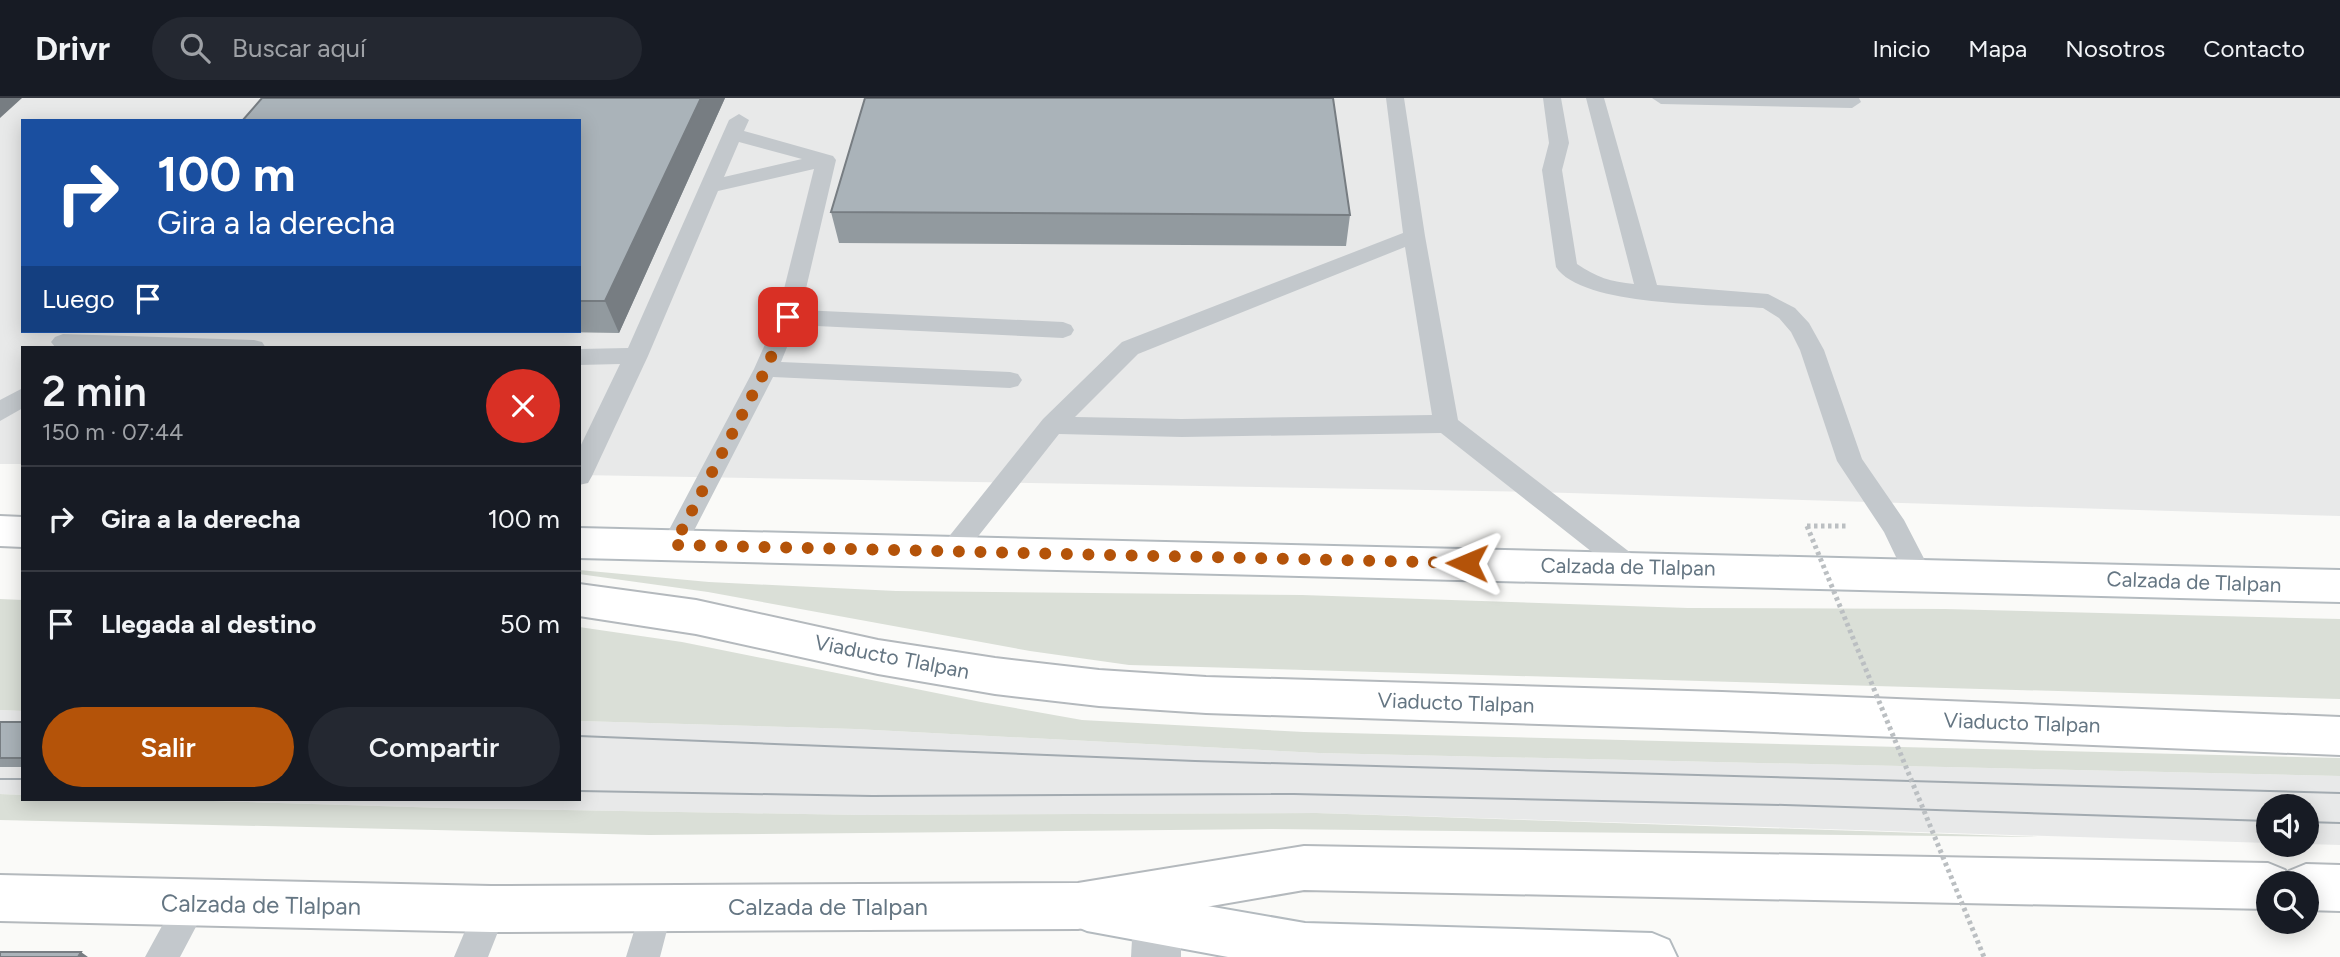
<!DOCTYPE html>
<html lang="es">
<meta charset="utf-8">
<style>
:root{--surface:#171b24;--page:#242831;--text:#f1f3f6;--muted:#9ea1a6;--line:#363941;--accent:#b45309}
body{margin:0;font-family:Figtree,sans-serif;background:var(--page);color:var(--text);height:100vh;display:flex;flex-direction:column;font-size:26px;white-space:nowrap}
*{box-sizing:border-box;margin:0}
p{font-size:23px;color:var(--muted)}
.icon{flex:none;width:38px;height:38px;fill:none;stroke:currentColor;stroke-width:2;stroke-linecap:round;stroke-linejoin:round}
.map{position:relative;flex:1;overflow:hidden}
.drawer{position:absolute;left:21px;top:248px;width:560px;height:455px;display:flex;flex-direction:column;background:var(--surface);border-radius:0px;box-shadow:0 4px 18px #0003}
.drawer>*{flex:none}
.top-card{position:absolute;left:21px;top:21px;width:560px;height:214px;border-radius:0px;box-shadow:0 4px 18px #0003;background:#1a4fa0;color:#fff;overflow:hidden}
.buttons{position:absolute;left:2256px;top:696px;display:grid;gap:14px}
.buttons a{display:grid;place-items:center;width:63px;height:63px;border-radius:50%;background:var(--surface);box-shadow:0 4px 18px #0003;font-size:35px}
.pin{position:absolute;display:grid;place-items:center;width:60px;height:60px;color:#fff;margin:-30px;border-radius:14px;box-shadow:0 4px 10px #0006}
.me{position:absolute;width:77px;margin:-38px;rotate:271deg;stroke-linejoin:round;filter:drop-shadow(0 0 5px #0008)}
.turn{display:flex;align-items:center;gap:24px;height:147px;padding:0 21px;font-size:32px}
.turn .icon{width:91px;height:91px;stroke-width:2.5}
.turn b{display:block;font-size:49px;line-height:60px}
.then{display:flex;align-items:center;height:66px;padding:0 21px;background:#0003;gap:14px;font-size:26px}
.round{display:grid;place-items:center;flex:none;width:74px;height:74px;border-radius:37px;background:var(--page)}
.head{display:flex;align-items:center;justify-content:space-between;height:119px;padding:0 21px}
h1{font-size:42px;font-weight:600;line-height:52px}
.primary-button{display:flex;gap:14px;margin-top:auto;padding:14px 21px}
.primary-button a{flex:1;height:80px;border-radius:42px;background:var(--accent);color:#fff;font-size:28px;font-weight:600;line-height:80px;text-align:center}
.primary-button a+a{background:var(--page);color:var(--text)}
ul{padding:0;list-style:none}
li{display:flex;align-items:center;gap:21px;height:105px;padding:0 21px;border-top:2px solid var(--line)}
li div{flex:1}
li b{display:block;font-size:26px}
li em{font-style:normal}
header{display:flex;align-items:center;gap:42px;box-sizing:border-box;height:98px;padding:0 35px;background:var(--surface);border-bottom:2px solid var(--line)}
header strong{font-size:33px}
nav{display:flex;gap:38px;margin-inline-start:auto;font-size:24px}
.search{width:490px;height:63px;background:var(--page);display:flex;align-items:center;gap:18px;box-sizing:border-box;padding:0 24px;border-radius:38px;color:var(--muted);font-size:26px}
.map>svg:first-child{display:block}
.built{fill:#e8e9e9;fill-rule:evenodd}
.green{fill:#dadfd7}
.lines{fill:none;stroke-linecap:round;stroke-linejoin:round}
.secondary-casing{stroke:#b3babf;stroke-width:4}
.highway-casing{stroke:#b4b9bd;stroke-width:4}
.path{stroke:#bbbfc2;stroke-width:5;stroke-dasharray:3.5 3.5;stroke-linecap:butt}
.lane{fill:#c3c8cc;fill-rule:evenodd}
.street{fill:#c3c8cc;fill-rule:evenodd}
.secondary{fill:#fff;fill-rule:evenodd}
.highway{fill:#fff;fill-rule:evenodd}
.tram{stroke:#a2aab0;stroke-width:2}
.path-bridge{stroke:#bbbfc2;stroke-width:5;stroke-dasharray:3.5 3.5;stroke-linecap:butt}
.wall{fill:#929a9f}
.shaded-wall{fill:#777d82}
.building{fill:#aab3b9;stroke:#777d82;stroke-width:2}
.route{stroke:#b45309;stroke-width:12;stroke-dasharray:0 21.6}
.labels{text-anchor:middle;stroke-width:7;stroke-linejoin:round;paint-order:stroke}
.street-label{font-size:21px;fill:#657683;stroke:#fff}
.near-street-label{font-size:24px;fill:#657683;stroke:#fff}
</style>
<header>
<strong>Drivr</strong>
<div class="search"><svg class="icon" aria-label="search" viewBox="0 0 24 24"><circle cx="10" cy="10" r="6"/><path d="M15 15l6 6"/></svg>Buscar aquí</div>
<nav><a>Inicio</a><a>Mapa</a><a>Nosotros</a><a>Contacto</a></nav>
</header>
<div class="map">
<svg width="2340" height="859" viewBox="0 0 2340 859">
<rect width="100%" height="100%" fill="#fafaf8"/>
<path class="built" d="M0,0h2340v418l-805,-24 -956,-17v-127h-556v116h-23zM23,23h556v210h-556z
M0,612l23,1v84l-23,-1z
M579,623l276,8 464,24 1021,23v69l-33,-1 -1,-37h-38v36l-952,-30 -456,2 -414,-7 -268,-8h401z"/>
<path class="green" d="M579,472l130,12 187,9 406,4 386,13 257,1 395,10v80l-1211,-34 -99,-14 -322,-59 -129,-18z
M0,501l23,1v111l-23,-1z
M579,529l103,15 299,60 101,18 222,12 1036,26v18l-1021,-23 -464,-24 -276,-8z
M0,696l23,1v5h155l268,8 414,7 456,-2 722,24 -766,-8 -623,6 -649,-15z"/>
<g class="lines">
<g class="secondary-casing">
<path id="secondary" d="M579,430l1761,42v32l-1761,-44z
M1087,787l218,38 347,10 17,7 8,17h-449l-141,-26 -17,-7 -7,-16 7,-16z"/>
</g>
<g class="highway-casing">
<path id="highway" d="M0,418l23,1v30l-23,-1z
M579,486l117,16 182,40 117,18 104,12 107,7 516,15 618,25v38l-618,-25 -516,-17 -107,-7 -104,-12 -117,-20 -182,-40 -117,-18z
M1304,748l964,17 17,7 2,5 2,-4 17,-7 34,1v46l-34,-1v-26h-38v25l-964,-19 -226,39 -587,3 -491,-11v-46l491,11 587,-3z"/>
</g>
<path class="path" d="M1807,428h42"/>
<path class="lane" d="M1386,0h18l21,138 33,184 182,140 3,7 -3,7 -10,4 -10,-4 -179,-141 -259,4 -123,-3 -98,124 -9,3 -9,-3 -4,-7 4,-7 100,-125 79,-77 281,-109zM1405,149l27,168 -250,4 -107,-2 63,-63z
M1543,0h18l8,45 -7,27 15,94c19,13 34,18 57,20l-48,-186h18l53,187 111,9 27,14 14,15 15,27 38,109 42,61 28,54 -4,8 -10,3 -10,-3 -24,-50 -47,-71 -37,-111 -9,-18 -12,-14 -16,-10c-47,-4 -181,-1 -207,-41l-14,-97 7,-27z
M1652,0h207l2,4 -9,6 -191,-4z
M739,16l10,6 -5,11 89,25 3,4 -35,150 262,12 8,3 3,5 -3,5 -8,3 -267,-13 -15,37 229,10 8,2 4,6 -4,6 -8,2 -237,-11 -90,175 -9,3 -9,-3 -4,-7 93,-176 23,-52 37,-148 -96,22 -70,165 -56,120 -4,7 -9,2v-36l41,-85 -41,1v-16l49,-1 101,-228zM739,44l63,17 -78,18z
M63,236l191,6 8,2 4,6 -211,-1 -4,-5 4,-5z
M23,290v20l-23,13v-21z
M192,790l12,5 4,11 -28,53h-35l35,-64z
M657,793l12,5 4,11 -13,50h-34l19,-61z
M491,795l12,5 4,11 -19,48h-34l25,-59z"/>
<path class="street" d="M1157,801l17,6 7,17v35h-50l2,-35 7,-17z"/>
<use href="#secondary" class="secondary"/>
<use href="#highway" class="highway"/>
<path class="tram" d="M579,638l616,25 1145,32
M0,681h23
M579,693l293,5 422,-2 491,11 483,16
M2306,724l34,1"/>
<path class="path-bridge" d="M1807,428l177,431"/>
</g>
<path class="wall" d="M725,0l-106,235 -128,-2h88v-210z
M831,114l519,3 -4,31 -507,-3z
M0,624h23v45h-23z"/>
<path class="shaded-wall" d="M0,0h22l-22,20z
M701,0h24l-106,235 -14,-32z
M81,854l7,5h-10z"/>
<path class="building" d="M262,0h439l-96,203h-26v-180h-337z
M865,0h468l17,117 -519,-3z
M0,624h23v36h-23z
M0,854h81l-3,5h-78z"/>
<g class="lines">
<path class="route" d="M788,219l-22,52 -92,176 793,18"/>
</g>
<g class="labels">
<g class="street-label">
<text transform="translate(1628 469) rotate(1)" y="7">Calzada de Tlalpan</text>
<text transform="translate(2194 484) rotate(2)" y="7">Calzada de Tlalpan</text>
<text transform="translate(892 559) rotate(11)" y="7">Viaducto Tlalpan</text>
<text transform="translate(1456 605) rotate(2)" y="7">Viaducto Tlalpan</text>
<text transform="translate(2022 625) rotate(2)" y="7">Viaducto Tlalpan</text>
</g>
<g class="near-street-label">
<text transform="translate(261 807) rotate(1)" y="8">Calzada de Tlalpan</text>
<text x="828" y="817">Calzada de Tlalpan</text>
</g>
</g>
</svg>
<div class="buttons">
<a><svg class="icon" aria-label="sound" viewBox="0 0 24 24"><path d="M4 9h4l5-4v14l-5-4H4zM17 9q2 3 0 6"/></svg></a>
<a><svg class="icon" aria-label="search" viewBox="0 0 24 24"><circle cx="10" cy="10" r="6"/><path d="M15 15l6 6"/></svg></a>
</div>
<div class="pin" style="left:788px;top:219px;background:#d93025"><svg class="icon" aria-label="arrive" viewBox="0 0 24 24"><path d="M6 21V4h12l-3 4 3 4H6"/></svg></div>
<svg class="me" style="left:1467px;top:465px" viewBox="-20 -20 40 40"><path d="M0-17L14 15 0 8-14 15z" fill="#b45309" stroke="#fff" stroke-width="4"/></svg>
<div class="top-card">
<div class="turn"><svg class="icon" aria-label="right" viewBox="0 0 24 24"><path d="M7 20v-9h11M14 6l5 5-5 5"/></svg><div><b>100 m</b>Gira a la derecha</div></div>
<div class="then">Luego<svg class="icon" aria-label="arrive" viewBox="0 0 24 24"><path d="M6 21V4h12l-3 4 3 4H6"/></svg></div>
</div>
<section class="drawer">
<div class="head"><div><h1>2 min</h1><p>150 m · 07:44</p></div><a class="round" style="background:#d93025;color:#fff"><svg class="icon" aria-label="close" viewBox="0 0 24 24"><path d="M6 6l12 12M18 6L6 18"/></svg></a></div>
<ul>
<li><svg class="icon" aria-label="right" viewBox="0 0 24 24"><path d="M7 20v-9h11M14 6l5 5-5 5"/></svg><div><b>Gira a la derecha</b></div><em>100 m</em></li>
<li><svg class="icon" aria-label="arrive" viewBox="0 0 24 24"><path d="M6 21V4h12l-3 4 3 4H6"/></svg><div><b>Llegada al destino</b></div><em>50 m</em></li>
</ul>
<div class="primary-button"><a>Salir</a><a>Compartir</a></div>
</section>
</div>
